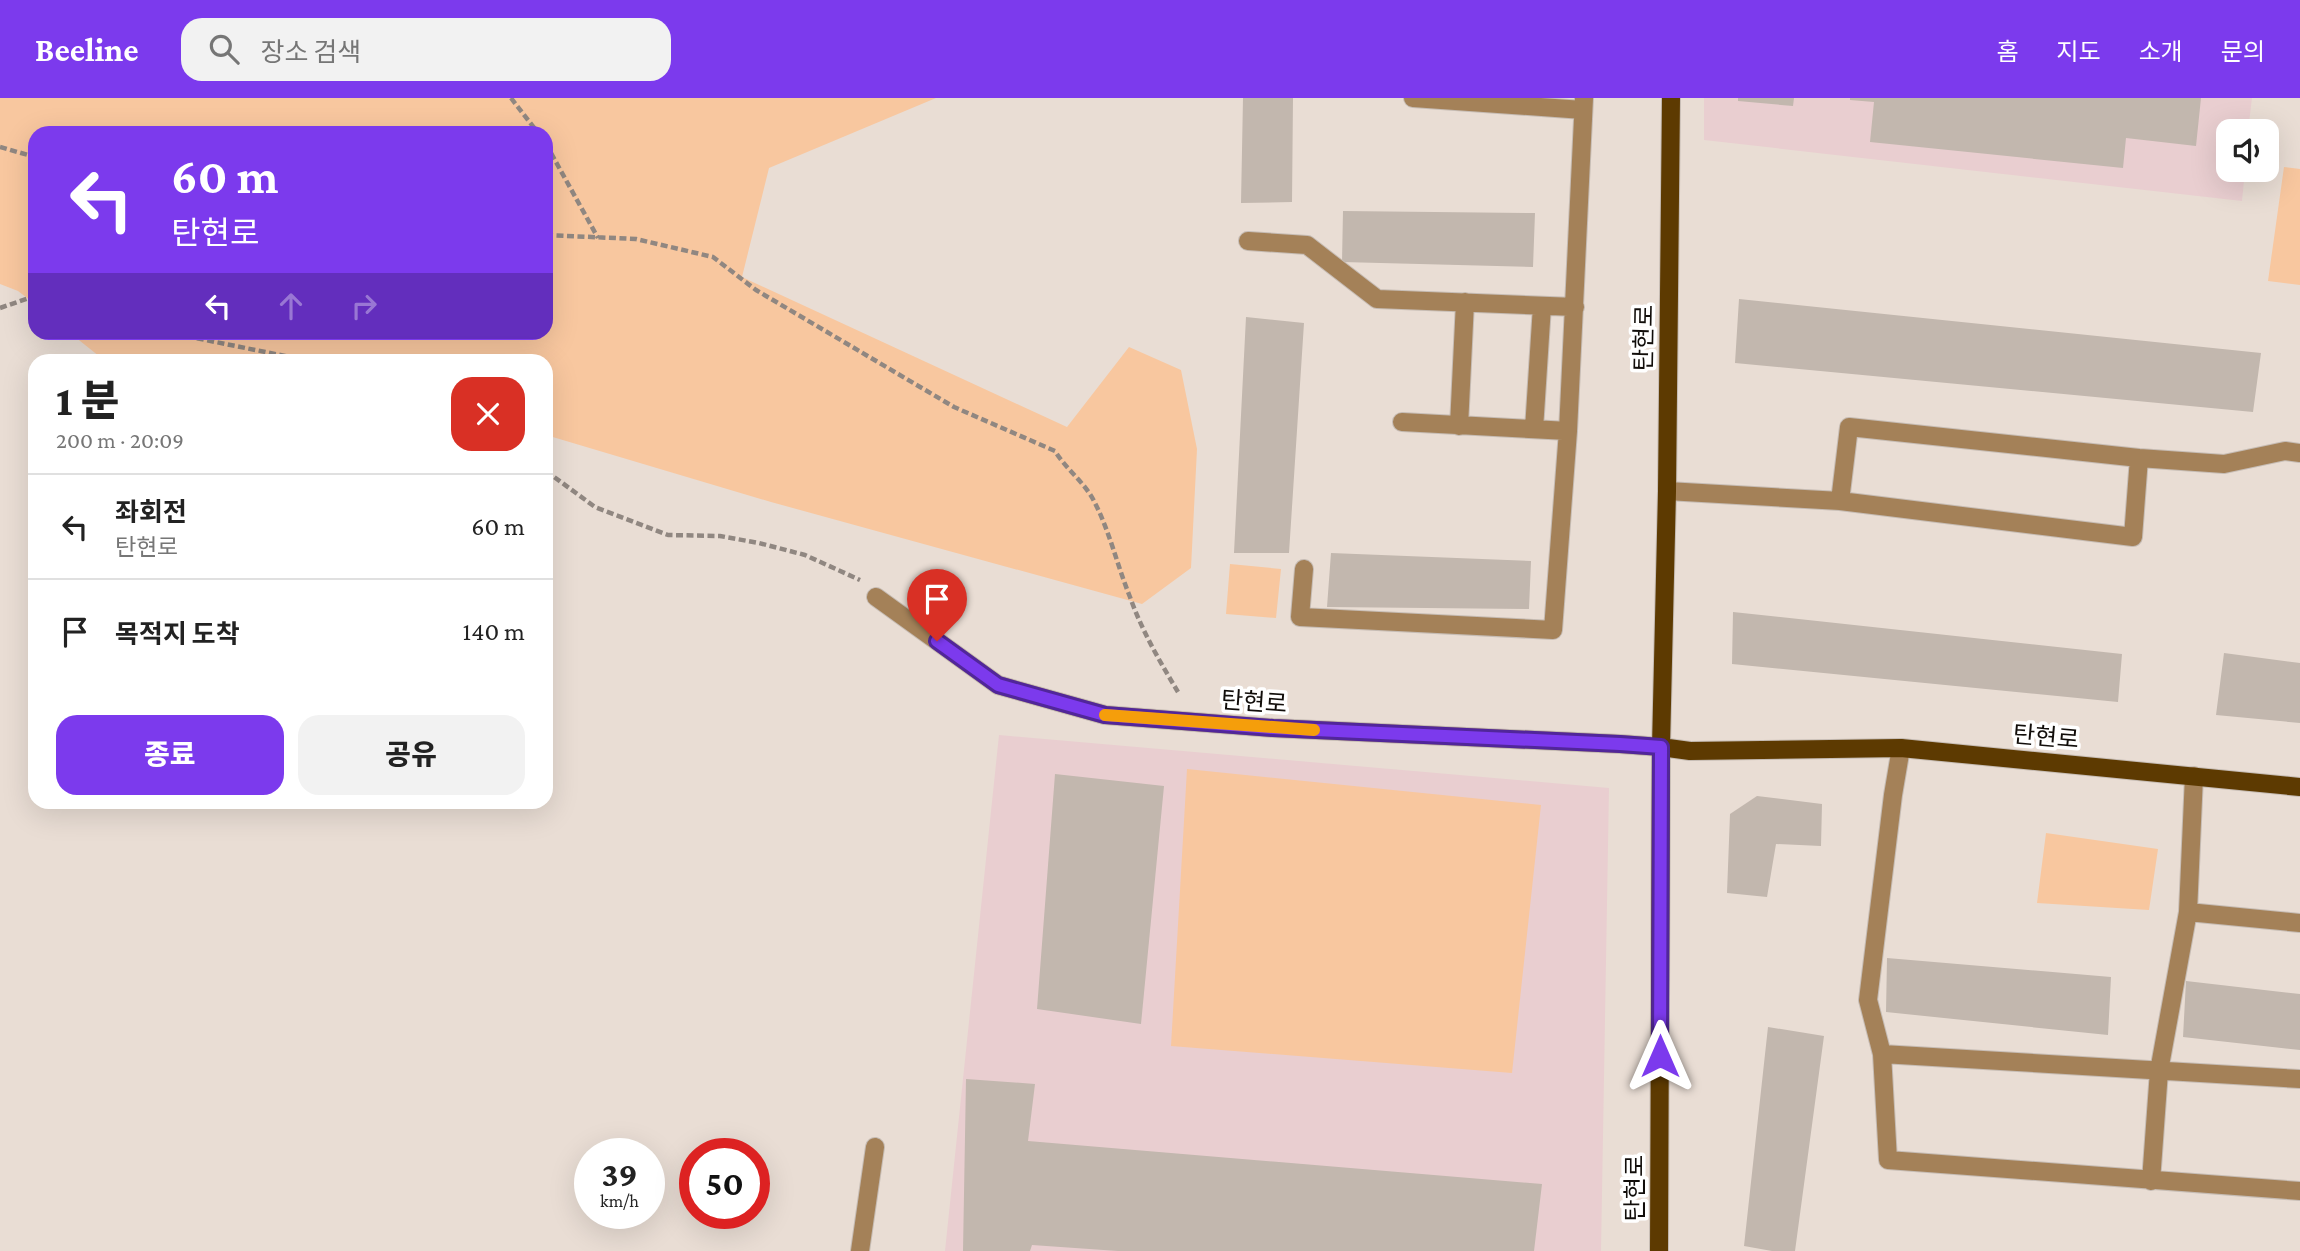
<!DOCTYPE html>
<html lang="ko">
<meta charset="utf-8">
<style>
:root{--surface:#fff;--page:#f2f2f2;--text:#222;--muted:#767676;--line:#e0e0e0;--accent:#7c3aed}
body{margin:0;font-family:"Crimson Pro","Noto Sans KR",serif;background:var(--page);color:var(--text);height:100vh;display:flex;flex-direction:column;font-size:26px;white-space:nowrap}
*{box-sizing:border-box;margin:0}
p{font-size:23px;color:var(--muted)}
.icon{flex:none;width:38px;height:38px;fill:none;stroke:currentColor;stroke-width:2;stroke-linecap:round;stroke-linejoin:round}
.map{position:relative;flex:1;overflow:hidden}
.details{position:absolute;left:28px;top:256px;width:525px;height:455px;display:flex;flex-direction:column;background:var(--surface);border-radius:21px;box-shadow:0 7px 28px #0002}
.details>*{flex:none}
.top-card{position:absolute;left:28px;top:28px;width:525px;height:214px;border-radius:21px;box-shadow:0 7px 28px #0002;background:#7c3aed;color:#fff;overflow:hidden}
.controls{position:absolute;left:2216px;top:21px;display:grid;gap:14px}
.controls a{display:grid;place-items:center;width:63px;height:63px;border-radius:14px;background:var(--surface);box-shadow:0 7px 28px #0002;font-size:35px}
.speed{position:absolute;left:574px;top:1040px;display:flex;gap:14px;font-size:35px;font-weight:700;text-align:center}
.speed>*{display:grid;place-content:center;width:91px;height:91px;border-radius:50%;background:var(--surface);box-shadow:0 7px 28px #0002;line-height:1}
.speed small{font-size:18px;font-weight:400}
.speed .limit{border:10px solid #d22;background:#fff;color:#111}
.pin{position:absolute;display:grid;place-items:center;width:60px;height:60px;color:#fff;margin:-72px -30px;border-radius:50% 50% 50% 0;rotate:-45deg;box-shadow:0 0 7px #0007}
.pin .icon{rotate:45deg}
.me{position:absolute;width:77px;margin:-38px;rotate:0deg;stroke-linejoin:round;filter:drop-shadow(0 0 5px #0008)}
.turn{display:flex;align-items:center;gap:24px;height:147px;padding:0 28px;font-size:32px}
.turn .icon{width:91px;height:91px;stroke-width:2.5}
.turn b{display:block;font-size:49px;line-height:60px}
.lanes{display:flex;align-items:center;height:66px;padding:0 28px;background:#0003;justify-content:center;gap:35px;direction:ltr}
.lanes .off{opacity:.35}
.round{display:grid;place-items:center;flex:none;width:74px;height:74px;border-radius:21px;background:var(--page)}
.summary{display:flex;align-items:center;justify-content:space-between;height:119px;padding:0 28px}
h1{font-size:42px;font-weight:800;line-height:52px}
.cta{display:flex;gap:14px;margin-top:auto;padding:14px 28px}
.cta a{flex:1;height:80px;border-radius:21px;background:var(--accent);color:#fff;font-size:28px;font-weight:800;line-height:80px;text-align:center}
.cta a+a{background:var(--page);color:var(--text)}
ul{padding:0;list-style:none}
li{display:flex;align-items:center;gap:21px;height:105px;padding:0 28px;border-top:2px solid var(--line)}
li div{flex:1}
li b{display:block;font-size:26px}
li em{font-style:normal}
header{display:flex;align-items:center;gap:42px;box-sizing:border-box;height:98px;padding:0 35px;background:var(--accent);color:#fff}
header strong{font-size:33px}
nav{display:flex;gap:38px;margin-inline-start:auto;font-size:24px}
.search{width:490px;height:63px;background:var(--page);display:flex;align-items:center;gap:18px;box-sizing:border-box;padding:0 24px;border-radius:21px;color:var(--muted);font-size:26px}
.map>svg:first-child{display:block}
.education{fill:#e9ced0}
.green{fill:#f8c79f}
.building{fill:#c2b7ae}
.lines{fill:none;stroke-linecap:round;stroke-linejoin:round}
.minor-casing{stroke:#c6bcb4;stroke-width:20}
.major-casing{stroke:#c6bcb4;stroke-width:20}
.path{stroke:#908781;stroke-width:4.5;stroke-dasharray:7 3.5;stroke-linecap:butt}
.minor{stroke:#a48158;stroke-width:18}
.major{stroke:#5d3a01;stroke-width:18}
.route-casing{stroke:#51269a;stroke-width:18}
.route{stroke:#7c3aed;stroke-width:12}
.slow{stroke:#f59e0b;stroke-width:12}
.labels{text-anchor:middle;stroke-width:7;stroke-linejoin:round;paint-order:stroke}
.street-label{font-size:24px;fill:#110d0a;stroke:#fff}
</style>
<header>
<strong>Beeline</strong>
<div class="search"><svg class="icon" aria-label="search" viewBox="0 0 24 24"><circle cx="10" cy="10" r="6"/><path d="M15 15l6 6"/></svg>장소 검색</div>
<nav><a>홈</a><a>지도</a><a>소개</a><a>문의</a></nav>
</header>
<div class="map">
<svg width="2300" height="1153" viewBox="0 0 2300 1153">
<rect width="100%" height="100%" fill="#e9ddd4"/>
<path class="education" d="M1704,0h548l-4,33h-20v39h17l-3,31 -538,-61z
M999,637l610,53 -8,463h-656z"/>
<path class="green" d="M0,0h936l-167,70 -27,109 325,150 62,-80 52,23 16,79 -6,119 -49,36 -371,-102 -225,-67v-75h-442l-34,-27 476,-1v-199h-511v171l-17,-13 -18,-7z
M2284,69l16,2v116l-32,-4z
M1230,466l51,5 -5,49 -50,-4z
M1187,671l354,36 -29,268 -341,-27z
M2046,735l112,16 -9,61 -112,-7z"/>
<path class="building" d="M1243,0h50l-1,104 -51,1z
M1738,0h56l-1,8 -55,-5z
M1850,0h351l-5,48 -70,-8 -3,30 -253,-26 4,-40 -24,-2z
M1343,113l192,2 -2,54 -191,-5z
M1739,201l522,54 -8,59 -518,-49z
M1246,219l58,6 -15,230h-55z
M1331,455l200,8 -2,48 -202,-2z
M1733,514l389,42 -4,48 -386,-38z
M2224,555l76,10v60l-84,-8z
M1055,676l109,12 -23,238 -104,-15z
M1757,698l65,8 -1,42 -45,-2 -9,53 -40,-4 3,-79z
M1887,860l224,19 -3,58 -222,-23z
M2186,883l114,13v56l-117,-13z
M1768,929l56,9 -29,215h-23l-28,-5z
M966,981l69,5 -7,57 514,43 -8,67h-416l-86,-6 -2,6h-67z"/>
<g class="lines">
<g class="minor-casing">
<path id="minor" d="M1413,0l170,12
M1248,143l59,4 70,54 198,8
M1402,324l166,9
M1459,328l6,-124
M1534,331l8,-123
M1667,393l173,10 293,36 6,-79
M1840,403l9,-74 290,31 85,6 61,-13 15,2
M1304,471l-4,48 253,13 15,-199 16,-333
M876,499l122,88 107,30 168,13 347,16 41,3
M1901,650l-8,47 -25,205 14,54 6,106 412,31
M2188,814l112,11
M1882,956l418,25
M2151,1083l8,-110 29,-159 6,-136
M860,1153l15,-104"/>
</g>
<g class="major-casing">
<path id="major" d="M1661,649l29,4 211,-3 399,39
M1659,1153l2,-504 6,-256 4,-393"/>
</g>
<path class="path" d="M511,0l27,35
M546,46l52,94
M0,49l35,10
M546,137l90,4 77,18 43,33 198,117 101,44c11,18 30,32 39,50 16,31 23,64 36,96 12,34 30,65 48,95
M0,210l35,-12
M166,234l139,28
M546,373l49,36 73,28 52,1 39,7 46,12 55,25"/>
<use href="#minor" class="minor"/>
<use href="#major" class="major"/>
</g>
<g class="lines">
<g class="route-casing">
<path id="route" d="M937,543l61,44 107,30 168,13 347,16 41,3 -1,309"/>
</g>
<use href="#route" class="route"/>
<path class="slow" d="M1105,617l209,15"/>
</g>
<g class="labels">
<g class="street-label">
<text transform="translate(1644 240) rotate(-89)" y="8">탄현로</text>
<text transform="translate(1254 604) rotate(4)" y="8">탄현로</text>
<text transform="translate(2046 639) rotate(5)" y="8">탄현로</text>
<text transform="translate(1635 1090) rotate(-90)" y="8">탄현로</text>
</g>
</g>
</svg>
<div class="controls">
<a><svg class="icon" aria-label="sound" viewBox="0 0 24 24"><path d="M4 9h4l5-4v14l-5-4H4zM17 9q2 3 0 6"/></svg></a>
</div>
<div class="speed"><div>39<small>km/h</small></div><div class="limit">50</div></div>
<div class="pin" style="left:937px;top:543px;background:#d93025"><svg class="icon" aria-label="arrive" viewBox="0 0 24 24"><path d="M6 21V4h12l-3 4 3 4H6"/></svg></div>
<svg class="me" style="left:1660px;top:958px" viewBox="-20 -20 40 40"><path d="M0-17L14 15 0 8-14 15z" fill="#7c3aed" stroke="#fff" stroke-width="4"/></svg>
<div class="top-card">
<div class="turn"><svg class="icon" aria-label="left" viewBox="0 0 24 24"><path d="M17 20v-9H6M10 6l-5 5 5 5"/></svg><div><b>60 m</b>탄현로</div></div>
<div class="lanes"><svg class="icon" aria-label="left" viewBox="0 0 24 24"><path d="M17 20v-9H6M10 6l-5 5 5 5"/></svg><svg class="icon off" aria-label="ahead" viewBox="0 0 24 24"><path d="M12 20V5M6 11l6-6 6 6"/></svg><svg class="icon off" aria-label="right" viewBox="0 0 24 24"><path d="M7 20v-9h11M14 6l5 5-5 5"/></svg></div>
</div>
<section class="details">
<div class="summary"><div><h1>1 분</h1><p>200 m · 20:09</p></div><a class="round" style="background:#d93025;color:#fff"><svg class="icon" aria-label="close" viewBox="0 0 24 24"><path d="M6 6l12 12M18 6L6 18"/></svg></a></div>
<ul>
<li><svg class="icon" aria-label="left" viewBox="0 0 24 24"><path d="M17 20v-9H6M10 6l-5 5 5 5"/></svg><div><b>좌회전</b><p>탄현로</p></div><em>60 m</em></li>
<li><svg class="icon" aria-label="arrive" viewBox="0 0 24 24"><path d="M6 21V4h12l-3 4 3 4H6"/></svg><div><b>목적지 도착</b></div><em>140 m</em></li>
</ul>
<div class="cta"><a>종료</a><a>공유</a></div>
</section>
</div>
